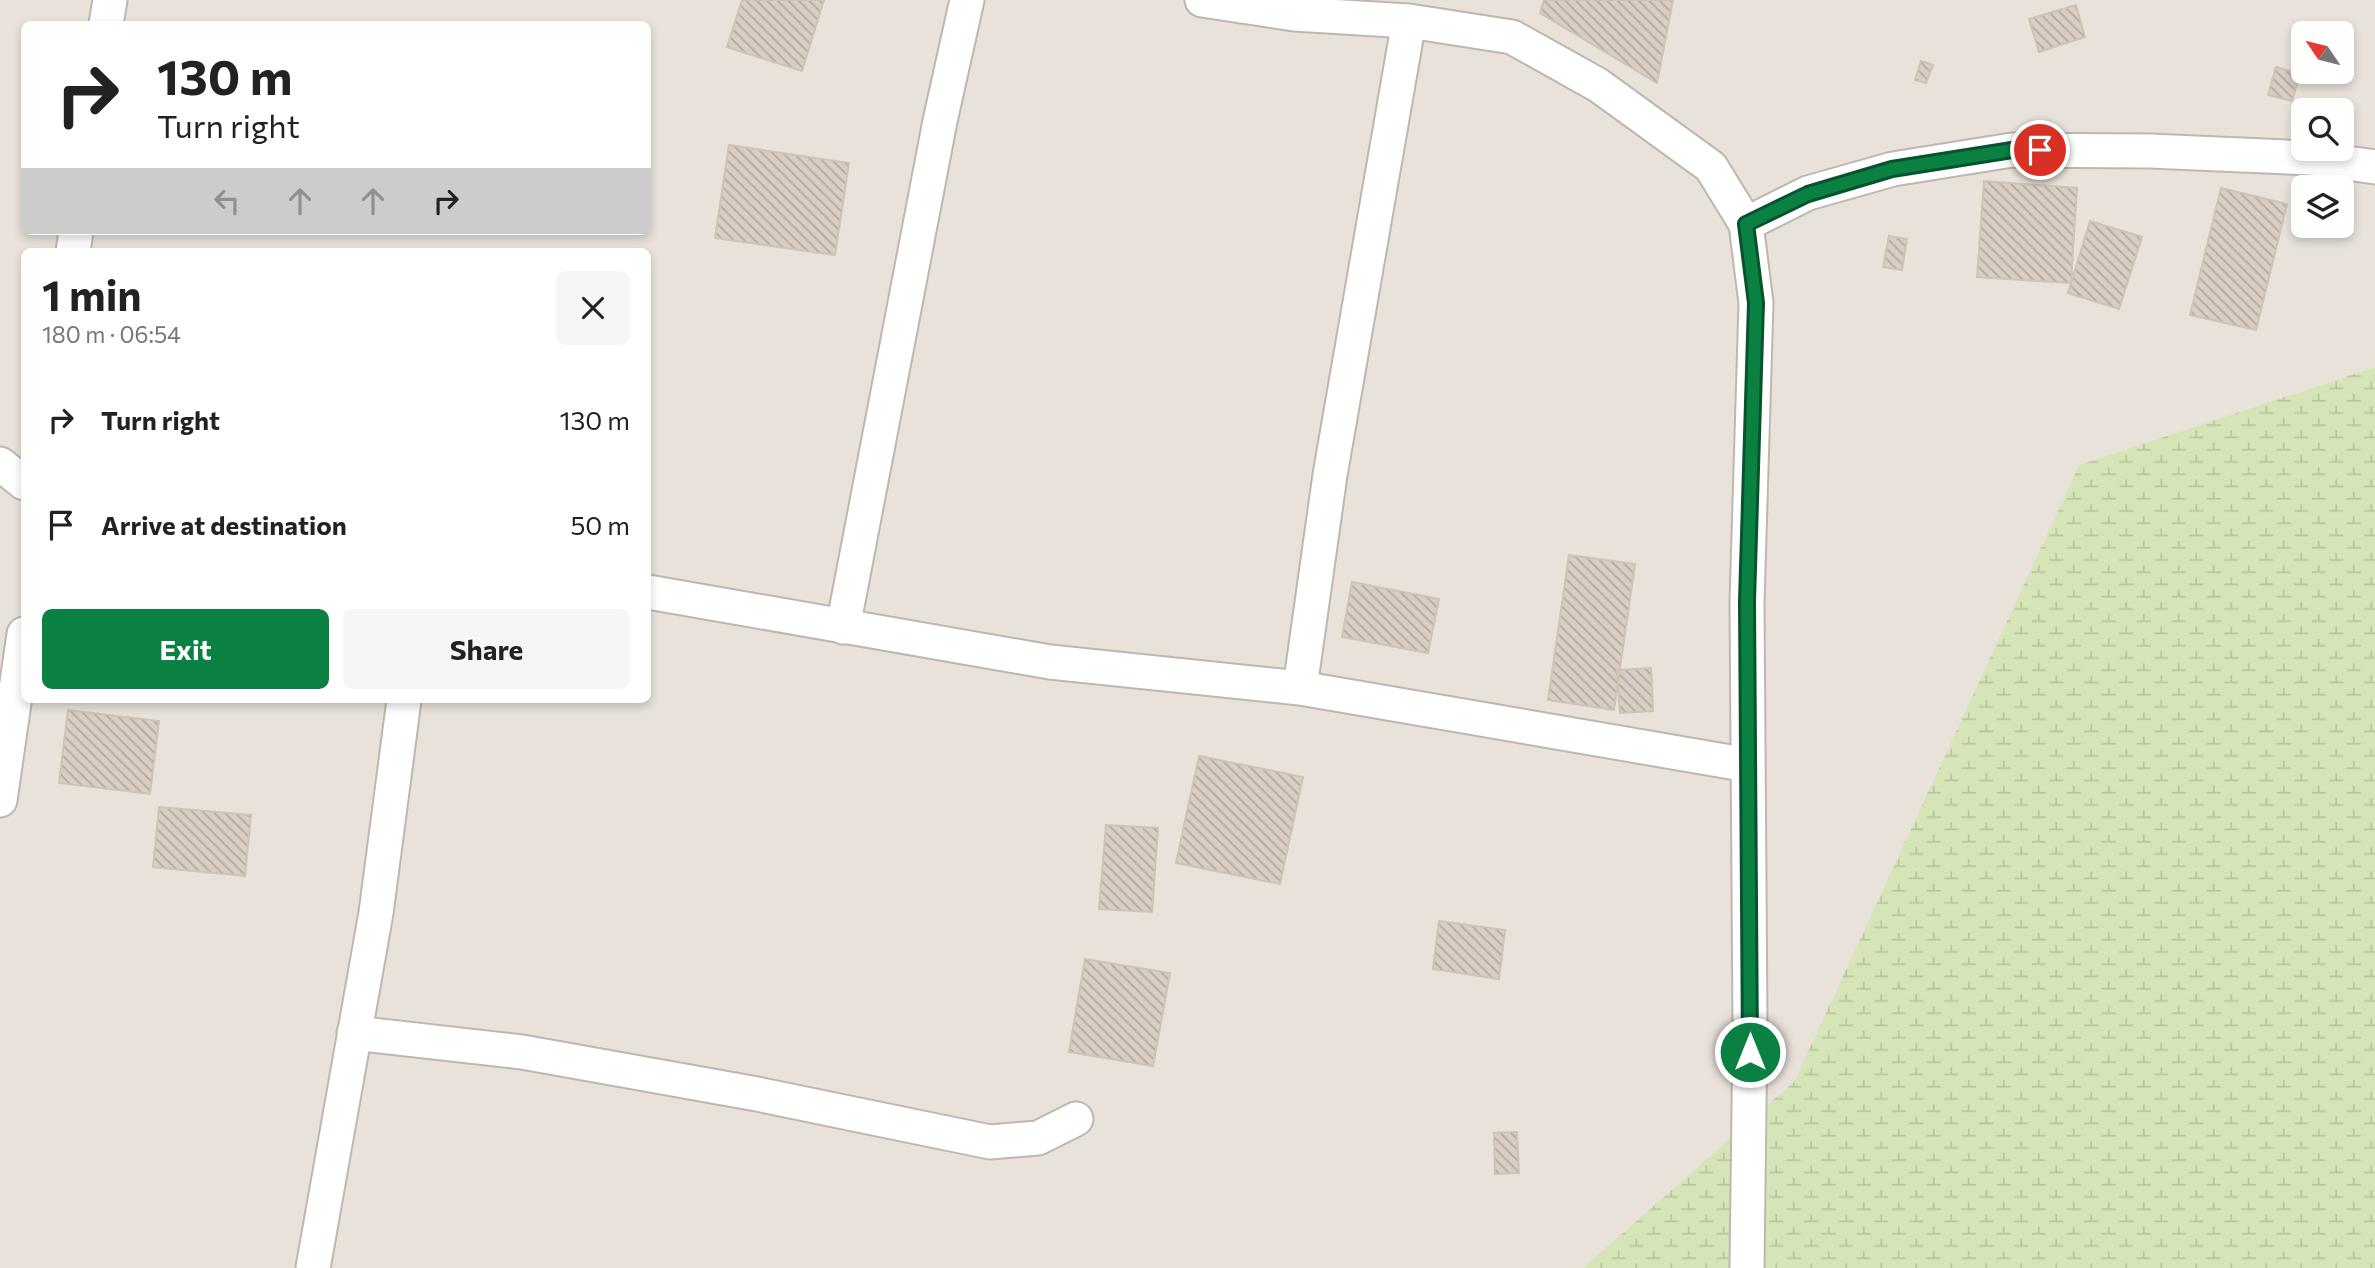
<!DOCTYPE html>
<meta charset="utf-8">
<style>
:root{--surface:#fff;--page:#f6f6f6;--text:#222;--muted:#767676;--accent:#0b8043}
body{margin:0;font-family:Commissioner,sans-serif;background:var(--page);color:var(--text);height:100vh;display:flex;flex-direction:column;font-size:26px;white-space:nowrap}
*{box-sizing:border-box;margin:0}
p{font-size:23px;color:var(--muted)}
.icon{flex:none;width:38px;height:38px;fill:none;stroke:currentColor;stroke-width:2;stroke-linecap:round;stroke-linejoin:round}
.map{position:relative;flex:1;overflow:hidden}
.details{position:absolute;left:21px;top:248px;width:630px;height:455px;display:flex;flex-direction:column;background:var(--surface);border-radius:10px;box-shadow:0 4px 10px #0003}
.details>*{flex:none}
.guide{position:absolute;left:21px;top:21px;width:630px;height:214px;border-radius:10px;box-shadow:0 4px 10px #0003;background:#fff;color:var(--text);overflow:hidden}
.needle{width:46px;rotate:305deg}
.buttons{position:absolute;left:2291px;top:21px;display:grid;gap:14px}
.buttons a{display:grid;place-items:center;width:63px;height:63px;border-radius:10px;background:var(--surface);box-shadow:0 4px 10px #0003;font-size:35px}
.pin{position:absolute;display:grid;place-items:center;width:60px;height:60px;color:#fff;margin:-30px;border:4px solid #fff;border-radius:50%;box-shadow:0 2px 7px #0007}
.me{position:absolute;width:77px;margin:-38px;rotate:0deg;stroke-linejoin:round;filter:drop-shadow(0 0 5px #0008)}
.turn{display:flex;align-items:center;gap:24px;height:147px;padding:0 21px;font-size:32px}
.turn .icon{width:91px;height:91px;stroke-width:2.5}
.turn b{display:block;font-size:49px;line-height:60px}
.lanes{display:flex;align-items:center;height:66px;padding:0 21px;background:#0003;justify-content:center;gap:35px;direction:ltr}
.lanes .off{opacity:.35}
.round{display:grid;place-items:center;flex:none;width:74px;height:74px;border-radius:10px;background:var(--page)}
.headline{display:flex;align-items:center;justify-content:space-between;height:119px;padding:0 21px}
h1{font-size:42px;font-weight:700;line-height:52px}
.cta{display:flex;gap:14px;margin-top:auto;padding:14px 21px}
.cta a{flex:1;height:80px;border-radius:10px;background:var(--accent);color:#fff;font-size:28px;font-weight:700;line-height:80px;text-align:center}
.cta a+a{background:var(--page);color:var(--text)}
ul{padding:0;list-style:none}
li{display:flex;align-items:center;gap:21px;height:105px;padding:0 21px}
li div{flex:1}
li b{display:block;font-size:26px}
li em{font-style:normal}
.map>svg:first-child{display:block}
.residential{fill:#e8e2da;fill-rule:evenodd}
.wetland{fill:url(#wetland-marsh)}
.building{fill:url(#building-back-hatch);stroke:#cfc3b5;stroke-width:2}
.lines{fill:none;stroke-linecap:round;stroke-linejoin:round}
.minor-casing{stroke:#bfb7ae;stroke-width:37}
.minor{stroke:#fff;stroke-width:33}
.route-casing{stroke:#07532c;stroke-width:18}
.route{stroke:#0b8043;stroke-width:12}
</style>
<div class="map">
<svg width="2375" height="1268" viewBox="0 0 2375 1268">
<defs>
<pattern id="wetland-marsh" width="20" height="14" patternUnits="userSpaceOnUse" patternTransform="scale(1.75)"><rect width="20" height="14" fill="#d5e5b8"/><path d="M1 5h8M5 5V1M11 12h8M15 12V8" fill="none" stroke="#b8c69f"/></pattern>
<pattern id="building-back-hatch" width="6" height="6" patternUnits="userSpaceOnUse" patternTransform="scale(1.75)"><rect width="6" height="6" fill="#d8cec4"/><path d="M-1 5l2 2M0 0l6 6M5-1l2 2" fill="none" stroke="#b1a9a0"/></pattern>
</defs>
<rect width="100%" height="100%" fill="#f4f1eb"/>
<path class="residential" d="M0,0h2375v367l-296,98 -285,617 -211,186h-1583zM24,24h624v207h-624zM2303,33h39v39h-39zM2303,110h39v39h-39zM2303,187h39v39h-39zM24,252h624v448h-624z"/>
<path class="wetland" d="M2375,367v901h-792l211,-186 285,-617z"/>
<path class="building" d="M742,0h82l-22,71 -75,-24z
M1544,0h129l-16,83 -117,-70z
M2076,5l9,32 -46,15 -10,-33z
M1921,61l12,4 -7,18 -11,-3z
M2276,67l24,7 -8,27 -24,-6z
M729,145l120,18 -14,92 -120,-17z
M1984,181l93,7 -6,95 -94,-6z
M2221,188l66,16 -31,126 -66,-15z
M2090,221l52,16 -23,72 -51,-16z
M1889,236l18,3 -5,31 -19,-3z
M1569,555l66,9 -21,146 -66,-10z
M1352,582l87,17 -11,54 -86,-16z
M1651,668l2,43 -33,2 -3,-43z
M68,710l91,11 -9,73 -91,-11z
M1199,756l104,21 -23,107 -104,-21z
M159,807l92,8 -6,61 -92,-9z
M1106,825l52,3 -6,84 -53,-3z
M1439,921l66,9 -6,49 -66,-10z
M1085,959l85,14 -17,93 -84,-14z
M1517,1132l2,41 -24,1 -1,-41z"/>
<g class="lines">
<g class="minor-casing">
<path id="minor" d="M1202,0l92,14 115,7 103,16 86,48 113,82 35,57 10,79 -9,299 3,423 -3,243
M106,24l4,-24
M1746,224l62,-31 85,-24 119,-19 138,1 161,7 64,9
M73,252l3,-21
M0,464l24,19
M648,592l402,70 250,26 448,77
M843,627l97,-506 27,-121
M1300,688l30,-213 79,-454
M0,800l24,-166
M354,1033l168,19 235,42 233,48 48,-4 38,-19
M313,1268l63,-355 28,-213"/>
</g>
<use href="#minor" class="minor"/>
</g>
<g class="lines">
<g class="route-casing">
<path id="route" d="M1750,1052l-3,-451 9,-298 -10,-79 62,-30 84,-25 120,-19h28"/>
</g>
<use href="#route" class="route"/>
</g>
</svg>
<div class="buttons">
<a><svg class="needle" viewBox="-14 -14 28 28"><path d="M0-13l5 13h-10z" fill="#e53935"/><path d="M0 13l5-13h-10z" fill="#767676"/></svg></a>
<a><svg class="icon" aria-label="search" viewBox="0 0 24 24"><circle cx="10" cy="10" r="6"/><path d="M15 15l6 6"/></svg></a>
<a><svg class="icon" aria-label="layers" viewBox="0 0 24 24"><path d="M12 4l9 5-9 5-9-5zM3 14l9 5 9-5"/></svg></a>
</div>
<div class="pin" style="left:2040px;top:150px;background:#d93025"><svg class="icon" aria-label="arrive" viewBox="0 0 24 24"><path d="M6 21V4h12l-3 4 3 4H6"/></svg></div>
<svg class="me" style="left:1750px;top:1052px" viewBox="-20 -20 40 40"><circle r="17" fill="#0b8043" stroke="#fff" stroke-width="3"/><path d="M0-11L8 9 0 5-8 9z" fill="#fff"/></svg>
<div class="guide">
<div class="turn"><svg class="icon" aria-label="right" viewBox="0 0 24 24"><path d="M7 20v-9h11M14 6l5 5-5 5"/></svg><div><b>130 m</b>Turn right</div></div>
<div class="lanes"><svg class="icon off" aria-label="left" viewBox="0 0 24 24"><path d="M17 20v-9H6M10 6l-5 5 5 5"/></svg><svg class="icon off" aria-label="ahead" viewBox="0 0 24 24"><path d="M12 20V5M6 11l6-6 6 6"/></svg><svg class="icon off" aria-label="ahead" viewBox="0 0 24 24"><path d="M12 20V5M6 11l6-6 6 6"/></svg><svg class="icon" aria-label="right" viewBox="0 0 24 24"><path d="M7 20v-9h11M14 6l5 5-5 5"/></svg></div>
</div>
<section class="details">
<div class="headline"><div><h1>1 min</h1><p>180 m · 06:54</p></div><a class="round"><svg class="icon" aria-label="close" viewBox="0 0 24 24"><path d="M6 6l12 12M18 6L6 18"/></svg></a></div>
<ul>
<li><svg class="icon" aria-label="right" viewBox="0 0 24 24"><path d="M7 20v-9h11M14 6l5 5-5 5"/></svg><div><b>Turn right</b></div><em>130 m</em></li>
<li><svg class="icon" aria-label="arrive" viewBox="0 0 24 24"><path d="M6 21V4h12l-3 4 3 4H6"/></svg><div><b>Arrive at destination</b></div><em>50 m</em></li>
</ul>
<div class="cta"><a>Exit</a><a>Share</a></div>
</section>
</div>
